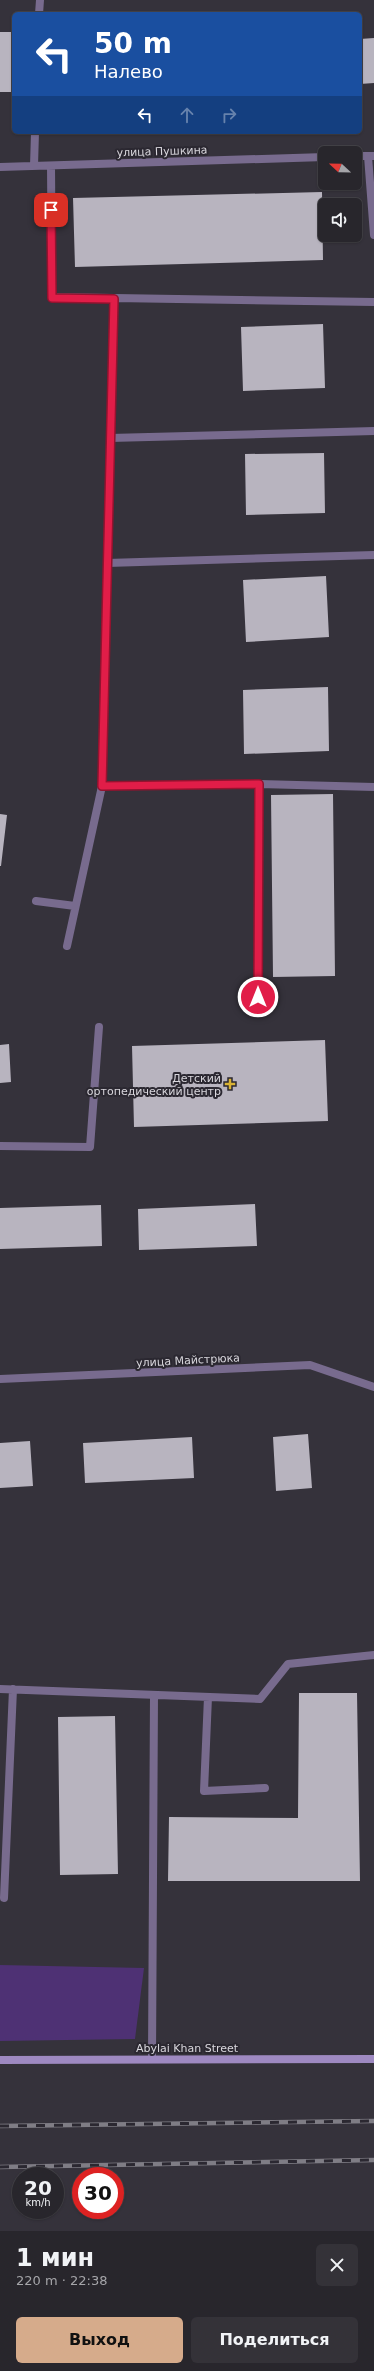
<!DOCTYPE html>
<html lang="ru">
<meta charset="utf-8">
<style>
:root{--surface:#28262c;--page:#343238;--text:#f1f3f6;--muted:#a5a5a9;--line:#444348;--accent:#d6ab8b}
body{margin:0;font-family:"DejaVu Sans",sans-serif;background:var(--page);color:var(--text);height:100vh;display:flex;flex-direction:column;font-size:15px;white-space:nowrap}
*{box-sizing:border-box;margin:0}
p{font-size:13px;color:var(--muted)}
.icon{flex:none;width:22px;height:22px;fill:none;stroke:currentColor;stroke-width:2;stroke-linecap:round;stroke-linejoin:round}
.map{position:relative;height:2231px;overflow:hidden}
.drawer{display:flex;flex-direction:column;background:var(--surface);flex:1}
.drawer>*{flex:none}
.hud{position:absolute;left:12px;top:12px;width:350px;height:122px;border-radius:6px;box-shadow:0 1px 3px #0004,0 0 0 1px var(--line);background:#1a4fa0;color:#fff;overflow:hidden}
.needle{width:26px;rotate:292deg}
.fabs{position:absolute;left:318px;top:146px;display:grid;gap:8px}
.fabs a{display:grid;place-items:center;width:44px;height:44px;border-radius:6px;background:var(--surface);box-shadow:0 1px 3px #0004,0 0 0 1px var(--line);font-size:20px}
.speed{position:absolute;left:12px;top:2167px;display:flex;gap:8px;font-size:20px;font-weight:700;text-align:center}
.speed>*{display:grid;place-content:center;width:52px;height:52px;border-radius:50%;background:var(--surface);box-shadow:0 1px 3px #0004,0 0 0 1px var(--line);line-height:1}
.speed small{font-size:10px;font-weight:400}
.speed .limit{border:6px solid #d22;background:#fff;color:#111}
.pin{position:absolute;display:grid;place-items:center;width:34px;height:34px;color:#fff;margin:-17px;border-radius:8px;box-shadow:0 2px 6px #0006}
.me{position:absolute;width:44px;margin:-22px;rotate:0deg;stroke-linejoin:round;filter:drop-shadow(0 0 3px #0008)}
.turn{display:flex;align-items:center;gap:14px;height:84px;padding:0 16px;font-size:18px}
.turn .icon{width:52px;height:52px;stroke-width:2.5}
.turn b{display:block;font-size:28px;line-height:34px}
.lanes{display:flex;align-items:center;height:38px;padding:0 16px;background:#0003;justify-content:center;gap:20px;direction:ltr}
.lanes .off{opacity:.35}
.round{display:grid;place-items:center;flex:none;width:42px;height:42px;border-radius:6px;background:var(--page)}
.summary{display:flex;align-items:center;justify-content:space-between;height:68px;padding:0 16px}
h1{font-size:24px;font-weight:700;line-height:30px}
.action{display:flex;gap:8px;margin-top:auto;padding:8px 16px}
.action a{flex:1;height:46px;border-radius:6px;background:var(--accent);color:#111;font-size:16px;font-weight:700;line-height:46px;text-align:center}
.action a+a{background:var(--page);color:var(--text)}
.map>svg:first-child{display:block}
.green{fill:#4e3174}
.building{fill:#b8b4bf}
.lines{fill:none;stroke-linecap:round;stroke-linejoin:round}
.minor{stroke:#786b8e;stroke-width:8}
.secondary{stroke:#9e89c1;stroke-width:8}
.rail-casing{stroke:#7f7d85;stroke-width:4.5}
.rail{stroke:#2b2831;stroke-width:3;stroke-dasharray:9;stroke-linecap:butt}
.route-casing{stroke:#92132f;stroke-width:10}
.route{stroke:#e11d48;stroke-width:7}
.poi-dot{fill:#d9b334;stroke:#2b2831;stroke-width:1.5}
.labels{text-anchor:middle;stroke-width:4;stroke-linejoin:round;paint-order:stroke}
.street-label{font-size:11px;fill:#d9d7dd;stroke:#2b2831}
.poi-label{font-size:11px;fill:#d9d7dd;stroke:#2b2831;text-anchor:end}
</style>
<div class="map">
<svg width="374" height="2231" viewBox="0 0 374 2231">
<rect width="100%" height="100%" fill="#35323b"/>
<path class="green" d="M0,1965l144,3 -9,71 -135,2z"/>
<path class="building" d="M0,32h14v60h-14z
M374,38v45l-14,1v-45z
M322,192l1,68 -248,7 -2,-69z
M323,324l2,64 -82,3 -2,-64z
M324,453l1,60 -79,2 -1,-61z
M326,576l3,61 -83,5 -3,-62z
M328,687l1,64 -85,3 -1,-64z
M333,794l2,182 -62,1 -2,-182z
M0,814l7,1 -6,51h-1z
M325,1040l3,81 -194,6 -2,-81z
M9,1044l2,38 -11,1v-38z
M255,1204l2,42 -118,4 -1,-41z
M101,1205l1,41 -102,3v-41z
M308,1434l4,54 -36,3 -3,-54z
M192,1437l2,41 -109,5 -2,-40z
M30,1441l3,45 -33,2v-45z
M299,1693h58l3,188h-192l1,-64 129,1z
M115,1716l3,158 -58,1 -2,-158z"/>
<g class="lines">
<path class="minor" d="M39,14l1,-14
M355,156h18
M368,156l6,79
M34,166l1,-34
M51,166l1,131 322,5
M0,167l325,-10
M110,438l264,-7
M107,563l267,-8
M102,786l157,-2 115,3
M36,901l39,5
M67,946l35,-160 12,-487
M258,997l1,-213
M0,1146l90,1 9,-120
M0,1379l310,-14 64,22
M0,1689l260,10 28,-35 86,-9
M208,1697l-4,94 61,-3
M4,1898l9,-209
M152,2059l2,-364"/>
<path class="secondary" d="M0,2060l374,-1"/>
<g class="rail-casing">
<path id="rail" d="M0,2126l374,-5
M0,2167l374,-7"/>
</g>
<use href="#rail" class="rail"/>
</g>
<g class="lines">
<g class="route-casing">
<path id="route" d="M51,210l1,88 62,1 -12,487 157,-2 -1,213"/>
</g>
<use href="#route" class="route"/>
</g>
<path class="poi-dot" d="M228 1078h4v4h4v4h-4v4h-4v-4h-4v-4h4z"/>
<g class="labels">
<g class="street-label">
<text transform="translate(162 151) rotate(-2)" y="4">улица Пушкина</text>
<text transform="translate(188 1360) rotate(-3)" y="4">улица Майстрюка</text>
<text x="187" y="2052">Abylai Khan Street</text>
</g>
<g class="poi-label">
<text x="221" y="1082">Детский<tspan x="221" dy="13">ортопедический центр</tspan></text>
</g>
</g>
</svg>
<div class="fabs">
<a><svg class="needle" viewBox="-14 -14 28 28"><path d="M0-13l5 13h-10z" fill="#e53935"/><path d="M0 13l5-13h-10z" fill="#a5a5a9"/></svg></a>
<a><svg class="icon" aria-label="sound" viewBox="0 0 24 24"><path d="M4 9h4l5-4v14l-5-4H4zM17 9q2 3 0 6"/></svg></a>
</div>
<div class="speed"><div>20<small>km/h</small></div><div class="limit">30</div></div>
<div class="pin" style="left:51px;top:210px;background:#d93025"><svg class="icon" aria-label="arrive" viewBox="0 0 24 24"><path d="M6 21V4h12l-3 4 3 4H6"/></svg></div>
<svg class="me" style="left:258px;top:997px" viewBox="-20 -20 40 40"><circle r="17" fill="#e11d48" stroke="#fff" stroke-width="3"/><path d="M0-11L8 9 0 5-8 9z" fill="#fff"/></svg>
<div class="hud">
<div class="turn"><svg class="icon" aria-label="left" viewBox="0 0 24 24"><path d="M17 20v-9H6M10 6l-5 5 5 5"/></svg><div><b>50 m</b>Налево</div></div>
<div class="lanes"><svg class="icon" aria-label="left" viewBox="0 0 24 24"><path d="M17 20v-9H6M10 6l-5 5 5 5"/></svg><svg class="icon off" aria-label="ahead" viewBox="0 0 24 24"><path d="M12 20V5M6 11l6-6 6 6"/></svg><svg class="icon off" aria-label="right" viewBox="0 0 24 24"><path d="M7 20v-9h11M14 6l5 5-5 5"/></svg></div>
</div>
</div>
<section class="drawer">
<div class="summary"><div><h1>1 мин</h1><p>220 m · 22:38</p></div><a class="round"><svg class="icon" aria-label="close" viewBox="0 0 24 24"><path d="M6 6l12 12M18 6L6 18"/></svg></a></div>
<div class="action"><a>Выход</a><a>Поделиться</a></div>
</section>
